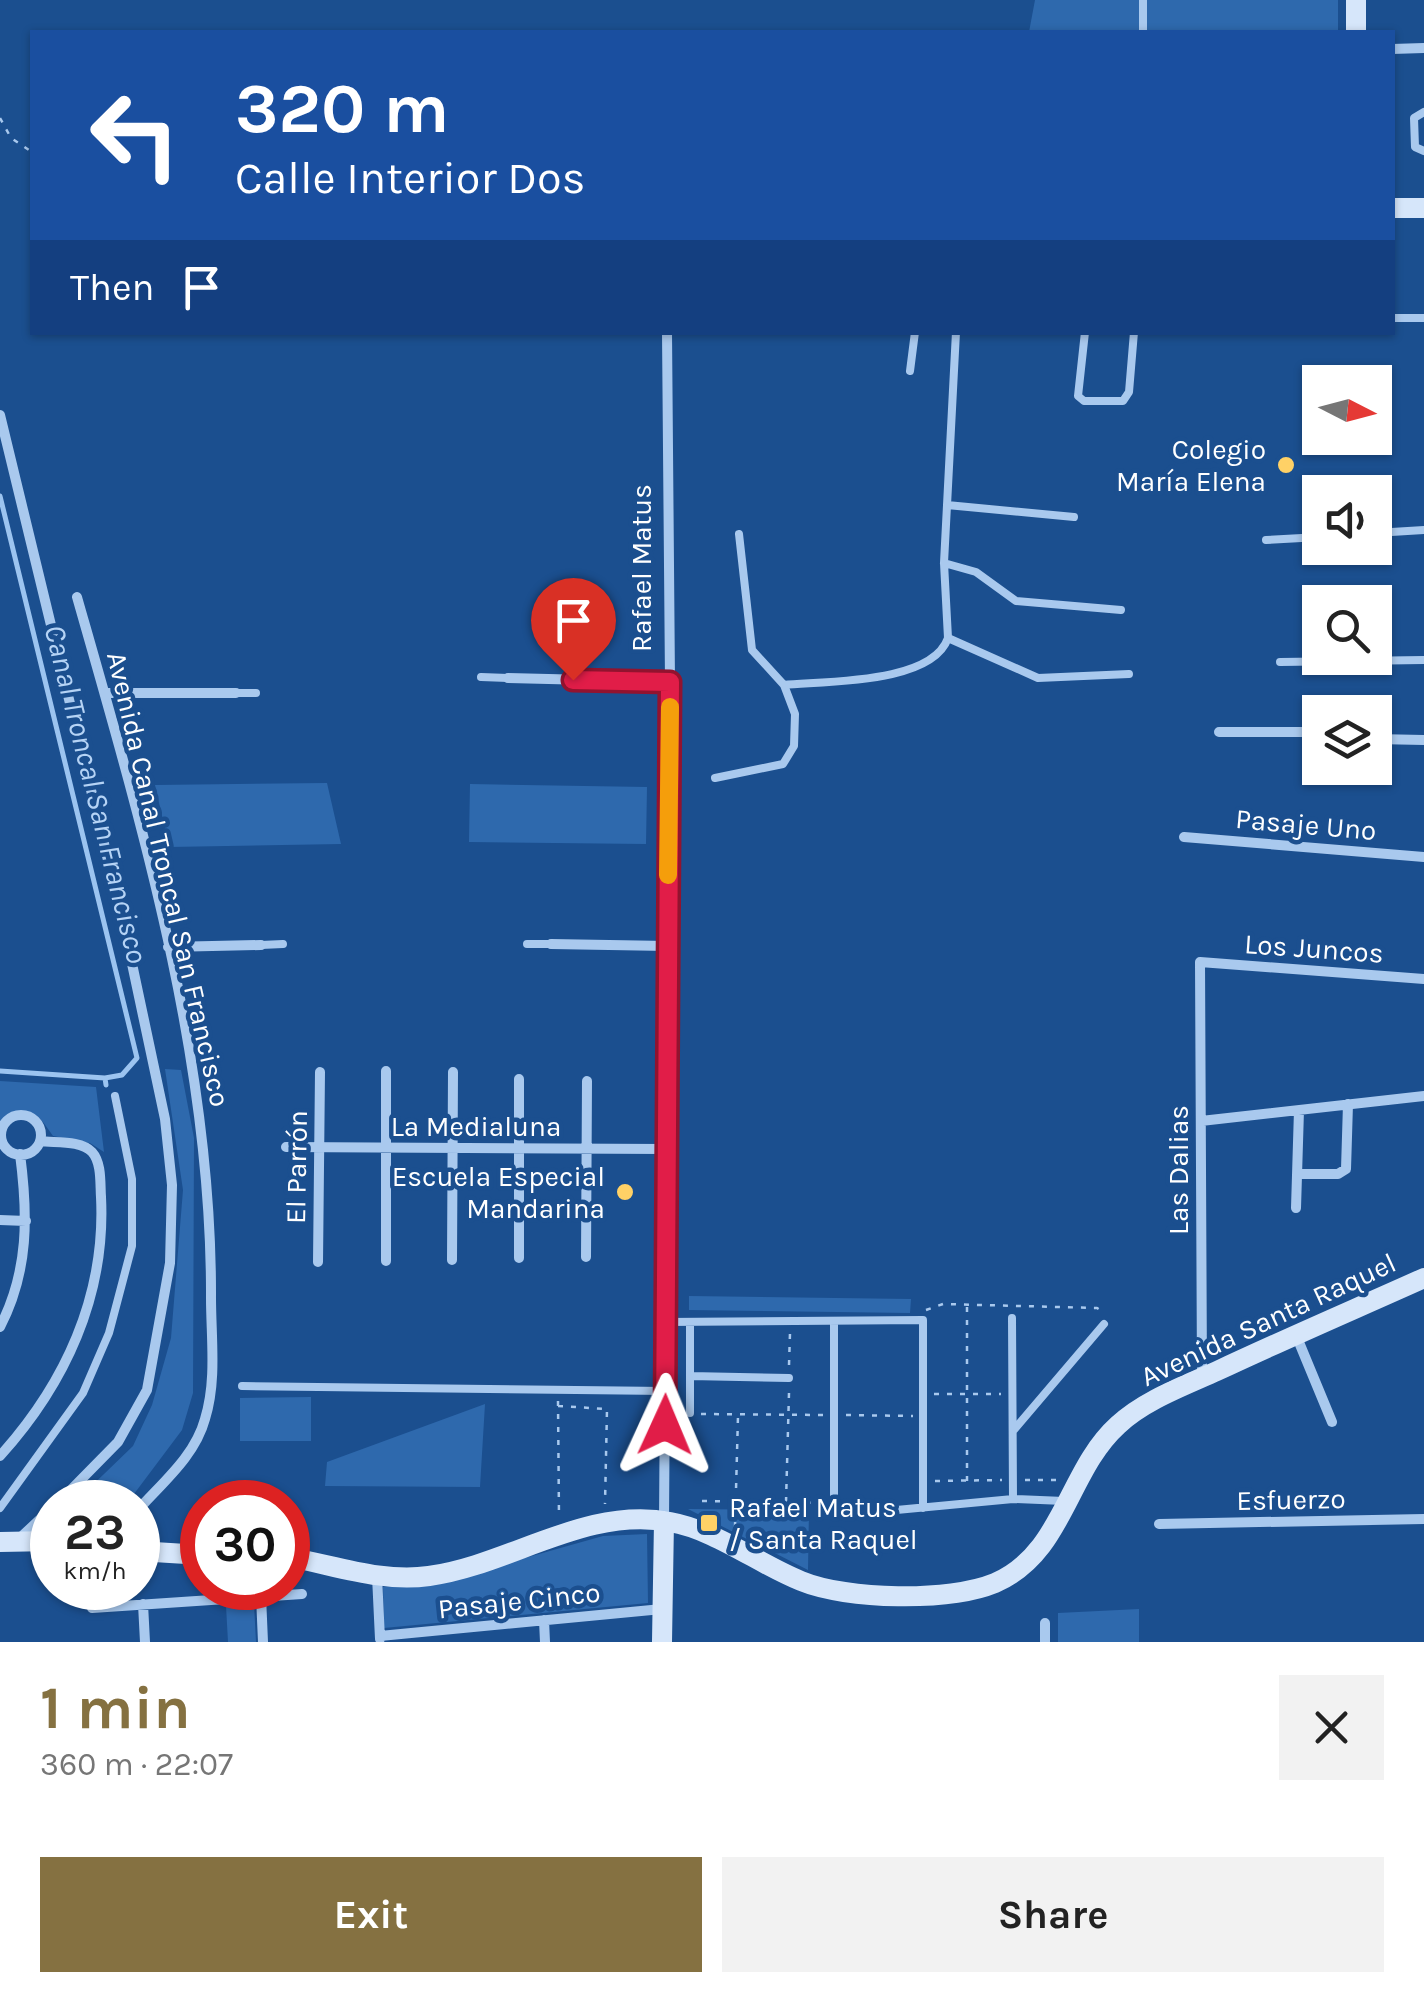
<!DOCTYPE html>
<meta charset="utf-8">
<style>
:root{--surface:#fff;--page:#f2f2f2;--text:#222;--muted:#767676;--accent:#857141}
body{margin:0;font-family:Karla,sans-serif;background:var(--page);color:var(--text);height:100vh;display:flex;flex-direction:column;font-size:38px;white-space:nowrap}
*{box-sizing:border-box;margin:0}
p{font-size:32px;color:var(--muted)}
.icon{flex:none;width:55px;height:55px;fill:none;stroke:currentColor;stroke-width:2;stroke-linecap:round;stroke-linejoin:round}
.map{position:relative;height:1642px;overflow:hidden}
.details{display:flex;flex-direction:column;background:var(--surface);flex:1}
.details>*{flex:none}
.top-card{position:absolute;left:30px;top:30px;width:1365px;height:305px;border-radius:0px;box-shadow:0 2px 8px #0004;background:#1a4fa0;color:#fff;overflow:hidden}
.needle{width:65px;rotate:96deg}
.buttons{position:absolute;left:1302px;top:365px;display:grid;gap:20px}
.buttons a{display:grid;place-items:center;width:90px;height:90px;border-radius:0px;background:var(--surface);box-shadow:0 2px 8px #0004;font-size:50px}
.speed{position:absolute;left:30px;top:1480px;display:flex;gap:20px;font-size:50px;font-weight:700;text-align:center}
.speed>*{display:grid;place-content:center;width:130px;height:130px;border-radius:50%;background:var(--surface);box-shadow:0 2px 8px #0004;line-height:1}
.speed small{font-size:25px;font-weight:400}
.speed .limit{border:15px solid #d22;background:#fff;color:#111}
.pin{position:absolute;display:grid;place-items:center;width:85px;height:85px;color:#fff;margin:-102px -42px;border-radius:50% 50% 50% 0;rotate:-45deg;box-shadow:0 0 10px #0007}
.pin .icon{rotate:45deg}
.me{position:absolute;width:110px;margin:-55px;rotate:1deg;stroke-linejoin:round;filter:drop-shadow(0 0 8px #0008)}
.turn{display:flex;align-items:center;gap:35px;height:210px;padding:0 40px;font-size:45px}
.turn .icon{width:130px;height:130px;stroke-width:2.5}
.turn b{display:block;font-size:70px;line-height:85px}
.then{display:flex;align-items:center;height:95px;padding:0 40px;background:#0003;gap:20px;font-size:38px}
.round{display:grid;place-items:center;flex:none;width:105px;height:105px;border-radius:0px;background:var(--page)}
.headline{display:flex;align-items:center;justify-content:space-between;height:170px;padding:0 40px}
h1{font-size:60px;font-weight:700;line-height:75px;color:var(--accent)}
.primary-button{display:flex;gap:20px;margin-top:auto;padding:20px 40px}
.primary-button a{flex:1;height:115px;border-radius:0px;background:var(--accent);color:#fff;font-size:40px;font-weight:700;line-height:115px;text-align:center}
.primary-button a+a{background:var(--page);color:var(--text)}
.map>svg:first-child{display:block}
.green{fill:#2e69ad}
.lines{fill:none;stroke-linecap:round;stroke-linejoin:round}
.stream{stroke:#9cc4f0;stroke-width:5}
.path{stroke:#a9c9ee;stroke-width:2.5;stroke-dasharray:5 8;stroke-linecap:butt}
.lane{stroke:#a9c9ee;stroke-width:8}
.street{stroke:#a9c9ee;stroke-width:10}
.secondary{stroke:#d6e6fa;stroke-width:20}
.route-casing{stroke:#92132f;stroke-width:25}
.route{stroke:#e11d48;stroke-width:18}
.slow{stroke:#f59e0b;stroke-width:18}
.poi-dot{fill:#ffd166;stroke:#1b4f8f;stroke-width:4}
.labels{text-anchor:middle;stroke-width:9;stroke-linejoin:round;paint-order:stroke}
.poi-label{font-size:28px;fill:#fff;stroke:#1b4f8f;text-anchor:end}
.street-label{font-size:28px;fill:#fff;stroke:#1b4f8f}
.water-label{font-size:30px;font-style:italic;fill:#b5d3f5;stroke:#1b4f8f}
</style>
<div class="map">
<svg width="1424" height="1642" viewBox="0 0 1424 1642">
<rect width="100%" height="100%" fill="#1b4f8f"/>
<path class="green" d="M1035,0h303v32h-309z
M327,783l14,61 -172,3 -14,-62z
M470,784l177,3 -1,57 -177,-2z
M165,1069l16,1 13,68 -1,255 -11,37 -54,72h-53l58,-56 19,-41 19,-67 12,-148z
M0,1081l96,6 8,65 -14,-9 -37,-7c-12,-17 -17,-28 -41,-23l-12,14z
M689,1296l222,3 -1,14 -221,-3z
M311,1397v44h-71v-43z
M485,1404l-5,83 -155,-1 2,-24z
M688,1509l121,1 -1,60z
M647,1534l1,69 -264,25 -1,-41 60,-6 160,-45z
M254,1604l2,38h-28l-2,-36z
M1139,1609v33h-81v-29z"/>
<g class="lines">
<path class="stream" d="M0,496l137,562 -15,17 -17,3 1,7
M0,1071l105,7"/>
<path class="path" d="M0,118l11,20 21,14
M926,1310l17,-6 154,4 8,5
M789,1365l1,-32
M934,1394h67
M558,1401l1,117
M558,1406l49,3 -2,95
M701,1414l122,1
M846,1415l67,1
M1025,1480h32
M935,1481l67,-1
M967,1481v-175
M702,1501l121,2
M786,1502l3,-109
M735,1527l3,-111"/>
<path class="lane" d="M1143,0v32
M1424,112l-10,6 1,29 9,4
M1392,318h32
M1085,332l-7,64 6,5h39l6,-9 5,-60
M910,371l5,-39
M947,505l127,12
M1375,533l49,-3
M1266,540l54,-3
M944,563l32,9 40,29 105,9
M948,638l90,40 91,-4
M1280,662l144,-2
M481,677l27,1
M784,685c42,-4 148,-1 164,-47l-4,-75 12,-231
M236,693h20
M715,778l68,-14 11,-18 1,-32 -11,-29 -32,-35 -13,-116
M527,944h24
M261,945l22,-1
M1012,1318l1,181
M834,1321v190l20,3 159,-15 51,2
M666,1322l257,-2v188
M690,1376l99,2
M242,1386l424,5
M690,1413v-91
M1013,1431l91,-107
M0,1508l83,-115 26,-60 23,-87v-67l-17,-83"/>
<path class="street" d="M1392,49l32,-1
M0,415l124,511 41,193 7,66 -2,78 -23,127 -29,52 -59,60
M77,597c65,228 135,462 134,701 0,39 6,83 -6,121 -10,37 -42,63 -67,91
M508,678l162,4
M105,693h131
M1219,732h101
M1375,739l49,1
M1184,837l240,20
M551,944l116,2
M168,947l93,-2
M519,1079v179
M1 1135a20 20 0 1 1 40 0a20 20 0 1 1-40 0Z
M1201,1121l223,-25
M286,1147l379,2
M1297,1174h41l8,-5 2,-65
M1296,1208l3,-98
M0,1220l26,1
M586,1257l1,-176
M452,1260l1,-188
M386,1261v-190
M318,1262l2,-190
M0,1327c29,-56 28,-112 20,-173
M1296,1335l36,87
M1202,1377l-2,-415 224,17
M0,1456c65,-72 106,-160 101,-259 -1,-13 1,-34 -9,-45 -11,-12 -36,-9 -52,-11
M664,1521l6,-839 -3,-350
M1159,1524l265,-5
M20,1538l32,-30
M377,1576l3,63
M261,1596l2,46
M143,1604l2,38
M92,1608l210,-14
M544,1620l1,22
M1045,1623v19
M380,1636l282,-27"/>
<path class="secondary" d="M1356,0v32
M1392,208h32
M0,1542l52,-1
M138,1551l64,4
M288,1557c46,8 94,26 141,19 81,-11 156,-70 241,-54 46,8 88,42 131,59 46,19 148,21 194,2 69,-30 72,-112 123,-158 27,-25 66,-39 99,-54 68,-32 138,-62 207,-93
M662,1642l2,-121"/>
</g>
<g class="lines">
<g class="route-casing">
<path id="route" d="M573,680l97,2 -5,743"/>
</g>
<use href="#route" class="route"/>
<path class="slow" d="M668,875l2,-168"/>
</g>
<g class="poi-dot">
<circle cx="1286" cy="465" r="10"/>
<circle cx="625" cy="1192" r="10"/>
<rect x="699" y="1513" width="20" height="20" rx="5"/>
</g>
<g class="labels">
<g class="poi-label">
<text x="1266" y="459">Colegio<tspan x="1266" dy="32">María Elena</tspan></text>
<text x="605" y="1186">Escuela Especial<tspan x="605" dy="32">Mandarina</tspan></text>
<text x="729" y="1517" text-anchor="start">Rafael Matus<tspan x="729" dy="32">/ Santa Raquel</tspan></text>
</g>
<g class="street-label">
<text transform="translate(641 568) rotate(-90)" y="10">Rafael Matus</text>
<text transform="translate(1306 824) rotate(5)" y="10">Pasaje Uno</text>
<text transform="translate(169 879) rotate(77)" y="10">Avenida Canal Troncal San Francisco</text>
<text transform="translate(1314 948) rotate(4)" y="10">Los Juncos</text>
<text x="476" y="1136">La Medialuna</text>
<text transform="translate(296 1167) rotate(-89)" y="10">El Parrón</text>
<text transform="translate(1178 1170) rotate(-90)" y="10">Las Dalias</text>
<text transform="translate(1268 1319) rotate(-25)" y="10">Avenida Santa Raquel</text>
<text transform="translate(1291 1499) rotate(-1)" y="10">Esfuerzo</text>
<text transform="translate(519 1600) rotate(-6)" y="10">Pasaje Cinco</text>
</g>
<g class="water-label">
<text transform="translate(96 794) rotate(76)" y="10">Canal Troncal San Francisco</text>
</g>
</g>
</svg>
<div class="buttons">
<a><svg class="needle" viewBox="-14 -14 28 28"><path d="M0-13l5 13h-10z" fill="#e53935"/><path d="M0 13l5-13h-10z" fill="#767676"/></svg></a>
<a><svg class="icon" aria-label="sound" viewBox="0 0 24 24"><path d="M4 9h4l5-4v14l-5-4H4zM17 9q2 3 0 6"/></svg></a>
<a><svg class="icon" aria-label="search" viewBox="0 0 24 24"><circle cx="10" cy="10" r="6"/><path d="M15 15l6 6"/></svg></a>
<a><svg class="icon" aria-label="layers" viewBox="0 0 24 24"><path d="M12 4l9 5-9 5-9-5zM3 14l9 5 9-5"/></svg></a>
</div>
<div class="speed"><div>23<small>km/h</small></div><div class="limit">30</div></div>
<div class="pin" style="left:573px;top:680px;background:#d93025"><svg class="icon" aria-label="arrive" viewBox="0 0 24 24"><path d="M6 21V4h12l-3 4 3 4H6"/></svg></div>
<svg class="me" style="left:665px;top:1425px" viewBox="-20 -20 40 40"><path d="M0-17L14 15 0 8-14 15z" fill="#e11d48" stroke="#fff" stroke-width="4"/></svg>
<div class="top-card">
<div class="turn"><svg class="icon" aria-label="left" viewBox="0 0 24 24"><path d="M17 20v-9H6M10 6l-5 5 5 5"/></svg><div><b>320 m</b>Calle Interior Dos</div></div>
<div class="then">Then<svg class="icon" aria-label="arrive" viewBox="0 0 24 24"><path d="M6 21V4h12l-3 4 3 4H6"/></svg></div>
</div>
</div>
<section class="details">
<div class="headline"><div><h1>1 min</h1><p>360 m · 22:07</p></div><a class="round"><svg class="icon" aria-label="close" viewBox="0 0 24 24"><path d="M6 6l12 12M18 6L6 18"/></svg></a></div>
<div class="primary-button"><a>Exit</a><a>Share</a></div>
</section>
